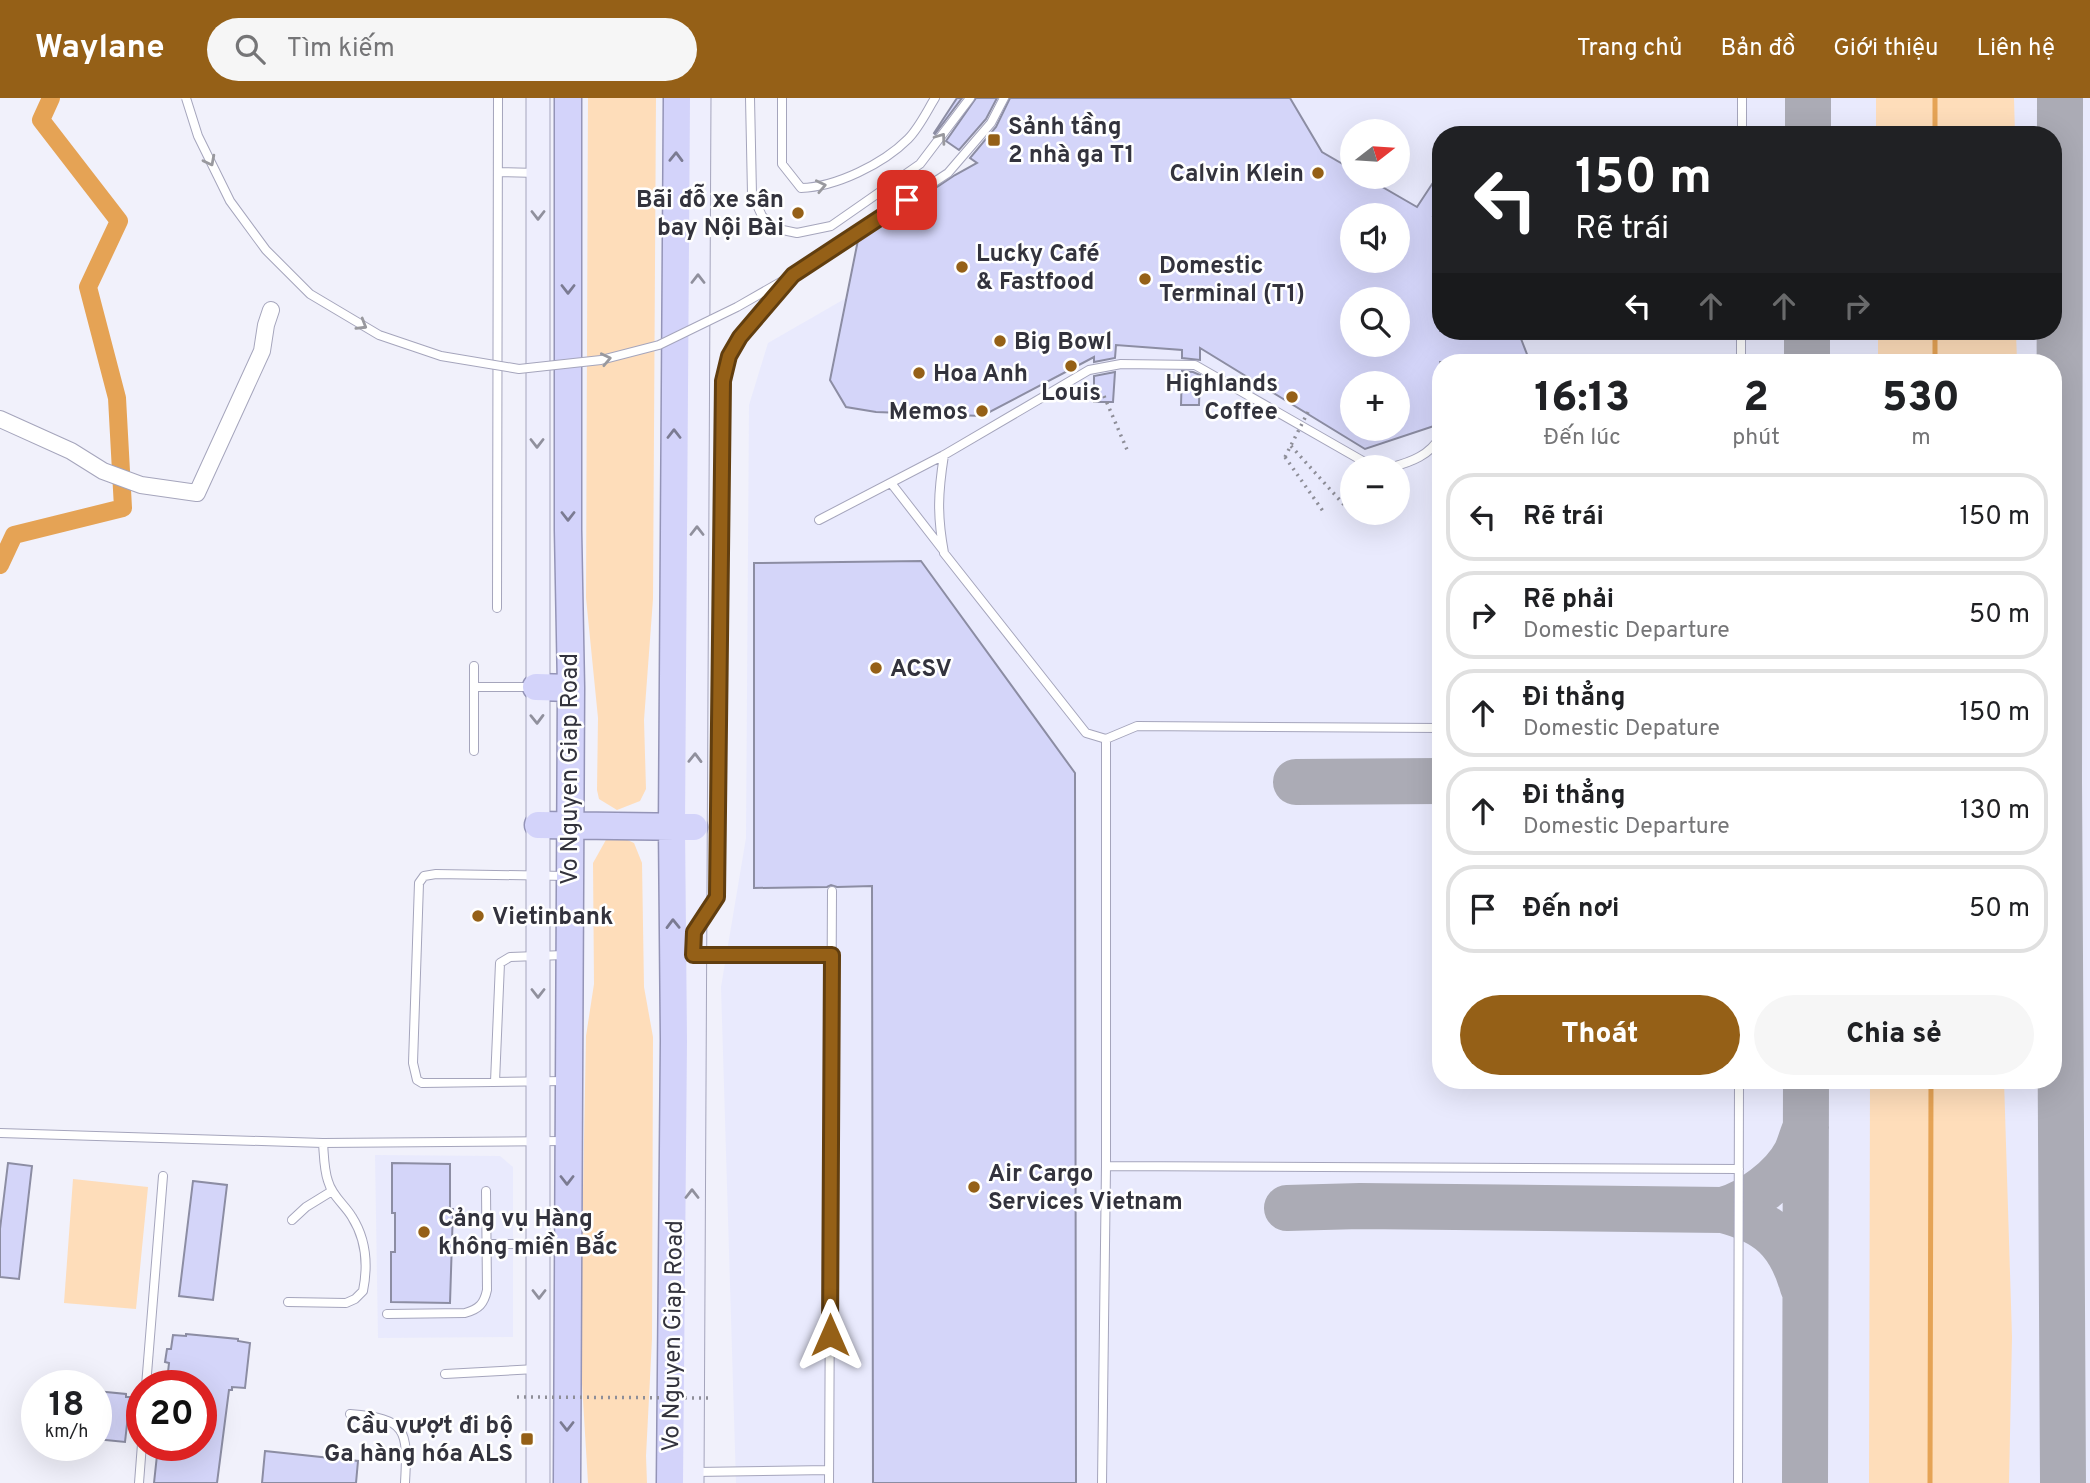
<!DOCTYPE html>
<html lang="vi">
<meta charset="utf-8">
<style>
:root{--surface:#fff;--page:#f6f6f6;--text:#202124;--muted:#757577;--line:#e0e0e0;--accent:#956017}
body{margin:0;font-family:Overpass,sans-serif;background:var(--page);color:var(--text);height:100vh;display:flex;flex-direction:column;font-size:26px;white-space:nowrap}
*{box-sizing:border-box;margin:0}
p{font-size:23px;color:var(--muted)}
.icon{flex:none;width:38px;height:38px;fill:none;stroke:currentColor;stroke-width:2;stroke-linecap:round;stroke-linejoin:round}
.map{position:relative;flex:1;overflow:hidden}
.details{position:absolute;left:1432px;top:256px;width:630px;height:735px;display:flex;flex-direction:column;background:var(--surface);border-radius:28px;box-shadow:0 7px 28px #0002}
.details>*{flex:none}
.guide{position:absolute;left:1432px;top:28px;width:630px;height:214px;border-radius:28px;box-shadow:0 7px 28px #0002;background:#202124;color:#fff;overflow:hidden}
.needle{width:46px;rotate:73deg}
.buttons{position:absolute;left:1340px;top:21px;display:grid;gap:14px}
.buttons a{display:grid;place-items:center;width:70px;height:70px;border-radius:50%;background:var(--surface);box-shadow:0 7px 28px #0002;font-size:35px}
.speed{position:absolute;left:21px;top:1272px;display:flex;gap:14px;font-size:35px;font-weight:700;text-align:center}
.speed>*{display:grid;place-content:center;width:91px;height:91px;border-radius:50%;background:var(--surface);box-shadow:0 7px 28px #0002;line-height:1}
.speed small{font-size:18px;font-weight:400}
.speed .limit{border:10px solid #d22;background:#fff;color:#111}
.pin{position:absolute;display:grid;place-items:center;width:60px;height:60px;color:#fff;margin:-30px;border-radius:14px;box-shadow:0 4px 10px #0006}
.me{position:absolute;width:77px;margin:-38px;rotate:0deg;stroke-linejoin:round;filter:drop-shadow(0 0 5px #0008)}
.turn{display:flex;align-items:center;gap:24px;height:147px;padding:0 28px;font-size:32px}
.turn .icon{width:91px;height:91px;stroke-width:2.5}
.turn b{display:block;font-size:49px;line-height:60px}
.lanes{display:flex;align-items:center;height:66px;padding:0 28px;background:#0003;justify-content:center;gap:35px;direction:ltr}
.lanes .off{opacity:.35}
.eta{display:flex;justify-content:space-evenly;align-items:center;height:119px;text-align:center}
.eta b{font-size:42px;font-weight:800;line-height:49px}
.cta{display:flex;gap:14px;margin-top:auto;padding:14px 28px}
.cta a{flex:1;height:80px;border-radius:42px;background:var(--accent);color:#fff;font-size:28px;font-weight:800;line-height:80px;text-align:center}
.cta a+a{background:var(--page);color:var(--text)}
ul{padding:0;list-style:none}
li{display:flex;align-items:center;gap:21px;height:88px;margin:0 14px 10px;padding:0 14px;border:4px solid var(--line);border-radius:28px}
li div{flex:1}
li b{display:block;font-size:26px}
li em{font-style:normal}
header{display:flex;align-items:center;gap:42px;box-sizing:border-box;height:98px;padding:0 35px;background:var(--accent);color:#fff}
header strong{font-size:33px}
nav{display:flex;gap:38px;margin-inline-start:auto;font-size:24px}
.search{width:490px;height:63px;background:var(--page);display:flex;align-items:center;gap:18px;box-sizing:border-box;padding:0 24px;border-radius:38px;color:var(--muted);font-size:26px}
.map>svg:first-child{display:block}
.built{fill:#e9eafd;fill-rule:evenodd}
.green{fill:#feddba}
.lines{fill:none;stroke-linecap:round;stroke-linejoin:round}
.stream{stroke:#e5a355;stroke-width:5}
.canal{stroke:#e5a355;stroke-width:18}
.taxiway{stroke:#ababb5;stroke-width:46}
.building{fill:#d4d5f9;stroke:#8c8da3;stroke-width:2;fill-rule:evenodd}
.service-casing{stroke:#a5a5bc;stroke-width:10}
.minor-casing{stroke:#a5a5bc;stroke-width:18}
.secondary-casing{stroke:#a5a5bc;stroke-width:25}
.trunk-casing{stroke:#9494b7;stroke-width:29}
.path{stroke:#8e8e98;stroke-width:3.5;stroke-dasharray:2 5;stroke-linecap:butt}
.service{stroke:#fff;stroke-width:8}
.minor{stroke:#fff;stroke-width:16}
.secondary{stroke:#eeeefd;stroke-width:23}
.trunk{stroke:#d3d3fa;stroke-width:26}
.service-bridge-casing{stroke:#a5a5bc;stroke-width:10;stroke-linecap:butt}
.path-bridge{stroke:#8e8e98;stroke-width:3.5;stroke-dasharray:2 5;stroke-linecap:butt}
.service-bridge{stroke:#fff;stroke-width:8}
.oneway{stroke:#99999e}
.oneway2{stroke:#7b7b92}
.oneway3{stroke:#90909d}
.route-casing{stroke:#613e0f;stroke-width:18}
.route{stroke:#956017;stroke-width:12}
.poi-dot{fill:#956017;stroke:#fff;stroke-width:2.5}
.labels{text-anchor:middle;stroke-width:5;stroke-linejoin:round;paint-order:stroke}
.poi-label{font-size:24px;font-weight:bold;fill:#33333d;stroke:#fff;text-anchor:start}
.street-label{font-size:24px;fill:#33333d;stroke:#fff}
</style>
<header>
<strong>Waylane</strong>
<div class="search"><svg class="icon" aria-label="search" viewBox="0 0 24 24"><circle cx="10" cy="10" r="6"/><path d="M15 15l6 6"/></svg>Tìm kiếm</div>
<nav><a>Trang chủ</a><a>Bản đồ</a><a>Giới thiệu</a><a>Liên hệ</a></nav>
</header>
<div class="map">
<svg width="2090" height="1385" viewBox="0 0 2090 1385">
<rect width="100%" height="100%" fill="#f1f1fb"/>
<path class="built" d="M1100,0h990v1385h-1354l-15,-496 25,-149 3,-433 19,-62 332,-191zM1353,33h45v46h-45zM1440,37h613v196h-613zM1353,117h45v46h-45zM1353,201h45v46h-45zM1440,264h613v718h-613zM1353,285h45v46h-45zM1353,369h45v46h-45z
M375,1057l125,1 13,11v170l-135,1z"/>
<path class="green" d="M588,0h68l-3,501 -9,121 2,69 -6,12 -23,9 -18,-11 -2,-9 1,-72 -12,-120z
M1876,0h138l1,37h-139z
M1878,233h138l1,31h-139z
M621,739l13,6 8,20 2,124 9,50 -1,302 -6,117 1,27h-59l-8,-133 6,-314 8,-52 -1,-121 14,-25z
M1870,982h134l8,257 -3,146h-140z
M73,1081l75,8 -12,122 -72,-6z"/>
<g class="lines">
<path class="stream" d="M1935,37v-37
M1935,264v-31
M1930,1385l1,-403"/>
<path class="canal" d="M0,467l14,-30 109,-27 -6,-110 -29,-111 31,-66 -78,-101 10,-22"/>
<path class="taxiway" d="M1808,0v37
M2060,0l-1,684 4,701
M1807,233v31
M1296,684l144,-1
M1287,1110l73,-2 363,4c26,-7 60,-32 73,-57 4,-8 6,-18 10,-26
M1723,1112c46,12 67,31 80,77
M1805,1385l1,-403"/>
</g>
<path class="building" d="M957,0h5l-27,36 -1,-1z
M976,0h21l-11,21 -27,31 -13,-9z
M1010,0h280l32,54 31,18v7h12l52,30 23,-35v31l-7,13 7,4v111h78l12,31h-7l-9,-6 -4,6h-70v62l-75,25 -165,-101v12l-18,-2v-8l-66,-5 -1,13 -21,4v-5l-112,59 -106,-4 -30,-5 -16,-27 28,-140 97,-65 22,-12 -7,-5 26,-31zM1353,117h45v46h-45zM1353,201h45v46h-45zM1353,285h45v46h-45z
M1182,273l11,1 7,3 -1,30h-18z
M1115,274l-2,30h-19v-26z
M921,463l154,212 1,710h-203l-1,-597 -35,1 -6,-2 -4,2 -73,1v-325z
M8,1065l24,3 -13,113 -19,-2v-48z
M392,1065l58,1v45h3l-3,94 -59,-1v-50h4v-39h-3z
M193,1083l34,4 -14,115 -34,-4z
M186,1236l52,5v2l12,2 -5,45 -13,-1v3h-3l-12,93h-63l4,-37h43v-60l-22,-1 1,-3 -13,-1 2,-18 -4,-1 2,-13h4l2,-14 13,1z
M96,1293l30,3v3h4l-5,45 -29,-3z
M265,1353l93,10 -2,22h-94z"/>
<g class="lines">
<g class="service-casing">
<path id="service" d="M750,0l2,96 10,22 11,12 24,5 34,-7 89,-62 50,-66
M782,0v66l19,24c35,-1 82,-24 107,-49 11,-11 19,-28 27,-41
M1742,37v-37
M498,74l39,1
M1741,264v-31
M944,357c-6,38 -7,60 0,98l142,180 20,6v427l-4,317
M1392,369c19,-5 38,-12 48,-30
M891,385l52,67
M819,422l125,-65 145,-85 32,-6 74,1 173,99 22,3
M497,510l1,-510
M474,589h59
M1106,641l31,-13 303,2
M474,653v-85
M702,822l15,-23 6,-516 6,-25 11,-19 53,-62 155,-102 43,-50 13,-25
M698,857h134
M565,983l-143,2 -5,-3 -4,-17 6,-180 5,-7 12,-2 131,2
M495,984l5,-119 10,-6 54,-2
M0,1035l323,10 241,-2
M1106,1068l633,3
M292,1122l14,-13 26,-16
M487,1146h49
M288,1204l58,1 9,-4 8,-8c5,-25 3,-52 -11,-74 -7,-12 -20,-21 -24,-36 -4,-11 -4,-26 -5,-38
M387,1216l78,-1c14,-4 19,-9 22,-23l-1,-99
M445,1276l91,-5
M146,1288l17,-210
M350,1316c57,5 58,15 55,69
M695,1374l134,-2
M139,1385l3,-39
M829,1385l3,-592
M1738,1385l1,-403"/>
</g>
<g class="minor-casing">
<path id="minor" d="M0,321l71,32 32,20 38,14 56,8 65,-142 4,-26 5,-15"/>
</g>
<g class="secondary-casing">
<path id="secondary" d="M538,0v1385
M692,1385l7,-1385"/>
</g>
<g class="trunk-casing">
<path id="trunk" d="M536,589l35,1
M538,727l156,2
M567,1385l4,-795 -3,-158v-432
M670,1385l4,-442 -2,-215 5,-728"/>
</g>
<path class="path" d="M1104,298l24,56
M1291,348l55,61
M1285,359l40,57"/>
<use href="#service" class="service"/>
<use href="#minor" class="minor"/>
<use href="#secondary" class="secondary"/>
<use href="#trunk" class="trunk"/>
<g class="service-bridge-casing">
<path id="service-bridge" d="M186,0l12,38 32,65 36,49 44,44 69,41 62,21 78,13 82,-9 58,-15 78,-38 56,-32"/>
</g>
<path class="path-bridge" d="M1285,359l23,-45
M517,1299l196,1"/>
<use href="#service-bridge" class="service-bridge"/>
</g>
<defs><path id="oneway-chevron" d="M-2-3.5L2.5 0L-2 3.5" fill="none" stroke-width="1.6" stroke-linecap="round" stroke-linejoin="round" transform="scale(1.75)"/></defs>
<g class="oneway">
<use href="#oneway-chevron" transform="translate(941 40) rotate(-54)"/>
<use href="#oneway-chevron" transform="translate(210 63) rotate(63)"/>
<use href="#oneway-chevron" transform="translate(821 88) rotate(-12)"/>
<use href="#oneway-chevron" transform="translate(362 227) rotate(31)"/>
<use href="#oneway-chevron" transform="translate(606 261) rotate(-12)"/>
</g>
<g class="oneway2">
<use href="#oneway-chevron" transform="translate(676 59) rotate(-89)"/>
<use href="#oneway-chevron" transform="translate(568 191) rotate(90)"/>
<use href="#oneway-chevron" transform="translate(674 336) rotate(-90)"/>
<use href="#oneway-chevron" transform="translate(568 418) rotate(90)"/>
<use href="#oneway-chevron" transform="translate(673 826) rotate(-91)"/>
<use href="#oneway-chevron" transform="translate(567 1082) rotate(90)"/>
<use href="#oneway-chevron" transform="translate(567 1328) rotate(90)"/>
</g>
<g class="oneway3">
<use href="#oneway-chevron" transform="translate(538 117) rotate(90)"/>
<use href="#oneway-chevron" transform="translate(698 181) rotate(-90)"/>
<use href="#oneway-chevron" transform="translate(537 345) rotate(90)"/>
<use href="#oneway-chevron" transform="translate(697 433) rotate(-90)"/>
<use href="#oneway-chevron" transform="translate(537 621) rotate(89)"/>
<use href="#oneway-chevron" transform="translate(695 660) rotate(-89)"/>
<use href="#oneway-chevron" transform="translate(538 895) rotate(90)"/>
<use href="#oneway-chevron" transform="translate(692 1096) rotate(-90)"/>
<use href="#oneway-chevron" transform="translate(539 1196) rotate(90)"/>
</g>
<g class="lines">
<g class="route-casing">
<path id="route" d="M830,1237l2,-380h-139l1,-23 23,-35 6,-516 6,-25 11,-19 53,-62 114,-75"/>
</g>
<use href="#route" class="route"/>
</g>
<g class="poi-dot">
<rect x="987" y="35" width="14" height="14" rx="3.5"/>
<circle cx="1318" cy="75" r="7"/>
<circle cx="798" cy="115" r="7"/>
<circle cx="962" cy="169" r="7"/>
<circle cx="1145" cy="181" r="7"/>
<circle cx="1000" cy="243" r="7"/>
<circle cx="1071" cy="268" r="7"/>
<circle cx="919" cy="275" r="7"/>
<circle cx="1292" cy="299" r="7"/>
<circle cx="982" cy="313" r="7"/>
<circle cx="876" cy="570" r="7"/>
<circle cx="478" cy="818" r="7"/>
<circle cx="974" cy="1089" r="7"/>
<circle cx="424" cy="1134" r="7"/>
<rect x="520" y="1334" width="14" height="14" rx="3.5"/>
</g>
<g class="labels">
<g class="poi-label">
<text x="1008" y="36">Sảnh tầng<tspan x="1008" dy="28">2 nhà ga T1</tspan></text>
<text x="1304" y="83" text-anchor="end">Calvin Klein</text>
<text x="784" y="109" text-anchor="end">Bãi đỗ xe sân<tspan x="784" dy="28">bay Nội Bài</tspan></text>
<text x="976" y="163">Lucky Café<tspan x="976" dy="28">&amp; Fastfood</tspan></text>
<text x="1159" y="175">Domestic<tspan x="1159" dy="28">Terminal (T1)</tspan></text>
<text x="1014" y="251">Big Bowl</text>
<text x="933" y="283">Hoa Anh</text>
<text x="1278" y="293" text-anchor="end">Highlands<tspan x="1278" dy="28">Coffee</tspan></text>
<text x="1071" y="302" text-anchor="middle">Louis</text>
<text x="968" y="321" text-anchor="end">Memos</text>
<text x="890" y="578">ACSV</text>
<text x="492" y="826">Vietinbank</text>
<text x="988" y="1083">Air Cargo<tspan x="988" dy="28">Services Vietnam</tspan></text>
<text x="438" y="1128">Cảng vụ Hàng<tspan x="438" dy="28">không miền Bắc</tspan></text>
<text x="513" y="1335" text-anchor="end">Cầu vượt đi bộ<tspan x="513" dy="28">Ga hàng hóa ALS</tspan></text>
</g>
<g class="street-label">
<text transform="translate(569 671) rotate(-90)" y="8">Vo Nguyen Giap Road</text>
<text transform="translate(672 1238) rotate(-89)" y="8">Vo Nguyen Giap Road</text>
</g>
</g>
</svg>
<div class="buttons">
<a><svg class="needle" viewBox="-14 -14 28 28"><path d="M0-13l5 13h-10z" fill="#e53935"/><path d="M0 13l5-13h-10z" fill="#757577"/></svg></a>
<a><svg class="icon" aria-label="sound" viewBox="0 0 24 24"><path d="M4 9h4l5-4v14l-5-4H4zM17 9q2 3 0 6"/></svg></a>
<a><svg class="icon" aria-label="search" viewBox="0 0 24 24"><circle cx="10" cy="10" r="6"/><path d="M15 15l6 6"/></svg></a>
<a>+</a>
<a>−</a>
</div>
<div class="speed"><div>18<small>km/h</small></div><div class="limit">20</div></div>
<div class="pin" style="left:907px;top:102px;background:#d93025"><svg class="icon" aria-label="arrive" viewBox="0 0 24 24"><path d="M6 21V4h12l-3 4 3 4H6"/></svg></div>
<svg class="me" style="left:830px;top:1237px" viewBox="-20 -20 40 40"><path d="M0-17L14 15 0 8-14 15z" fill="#956017" stroke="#fff" stroke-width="4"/></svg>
<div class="guide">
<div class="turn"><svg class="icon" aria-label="left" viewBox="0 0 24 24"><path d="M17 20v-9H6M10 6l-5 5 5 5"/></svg><div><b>150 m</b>Rẽ trái</div></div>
<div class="lanes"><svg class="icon" aria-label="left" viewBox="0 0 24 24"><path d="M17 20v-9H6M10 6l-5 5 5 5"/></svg><svg class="icon off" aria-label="ahead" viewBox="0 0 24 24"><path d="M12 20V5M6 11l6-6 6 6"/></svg><svg class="icon off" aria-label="ahead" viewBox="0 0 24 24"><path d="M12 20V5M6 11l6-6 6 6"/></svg><svg class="icon off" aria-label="right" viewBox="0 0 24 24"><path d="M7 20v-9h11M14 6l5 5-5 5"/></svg></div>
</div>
<section class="details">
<div class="eta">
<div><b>16:13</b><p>Đến lúc</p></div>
<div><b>2</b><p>phút</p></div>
<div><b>530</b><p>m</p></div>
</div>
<ul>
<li><svg class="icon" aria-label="left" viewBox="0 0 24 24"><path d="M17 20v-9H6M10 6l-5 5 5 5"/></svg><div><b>Rẽ trái</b></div><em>150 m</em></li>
<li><svg class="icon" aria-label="right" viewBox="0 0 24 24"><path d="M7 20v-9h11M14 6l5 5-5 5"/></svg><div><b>Rẽ phải</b><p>Domestic Departure</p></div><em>50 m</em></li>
<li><svg class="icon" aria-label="ahead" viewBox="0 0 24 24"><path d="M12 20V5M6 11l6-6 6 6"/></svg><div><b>Đi thẳng</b><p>Domestic Depature</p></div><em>150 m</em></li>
<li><svg class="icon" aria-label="ahead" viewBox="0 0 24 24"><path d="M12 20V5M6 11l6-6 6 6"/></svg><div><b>Đi thẳng</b><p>Domestic Departure</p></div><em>130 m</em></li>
<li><svg class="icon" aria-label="arrive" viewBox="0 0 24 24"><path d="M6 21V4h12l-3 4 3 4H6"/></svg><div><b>Đến nơi</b></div><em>50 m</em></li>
</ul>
<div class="cta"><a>Thoát</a><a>Chia sẻ</a></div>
</section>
</div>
